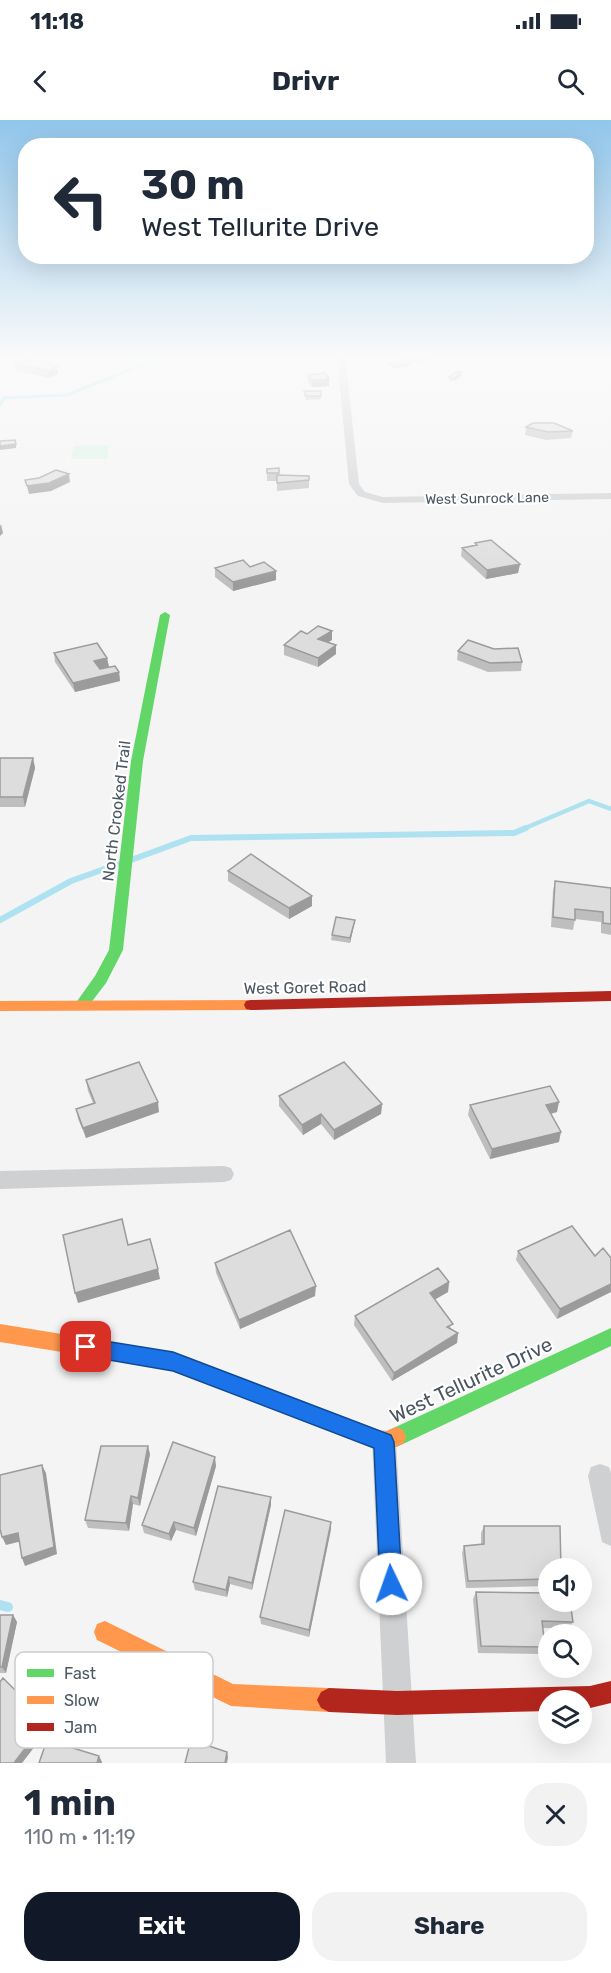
<!DOCTYPE html>
<meta charset="utf-8">
<style>
:root{--surface:#fff;--page:#f2f2f3;--text:#1f2937;--muted:#747a83;--accent:#111827}
body{margin:0;font-family:Rubik,sans-serif;background:var(--page);color:var(--text);height:100vh;display:flex;flex-direction:column;font-size:22px;white-space:nowrap}
*{box-sizing:border-box;margin:0}
p{font-size:20px;color:var(--muted)}
.icon{flex:none;width:33px;height:33px;fill:none;stroke:currentColor;stroke-width:2;stroke-linecap:round;stroke-linejoin:round}
.map{position:relative;height:1643px;overflow:hidden}
.panel{display:flex;flex-direction:column;background:var(--surface);flex:1}
.panel>*{flex:none}
.guide{position:absolute;left:18px;top:18px;width:576px;height:126px;border-radius:24px;box-shadow:0 6px 24px #0002;background:#fff;color:var(--text);overflow:hidden}
.fabs{position:absolute;left:538px;top:1438px;display:grid;gap:12px}
.fabs a{display:grid;place-items:center;width:54px;height:54px;border-radius:50%;background:var(--surface);box-shadow:0 6px 24px #0002;font-size:30px}
.pin{position:absolute;display:grid;place-items:center;width:51px;height:51px;color:#fff;margin:-26px;border-radius:12px;box-shadow:0 3px 9px #0006}
.me{position:absolute;width:66px;margin:-33px;rotate:357deg;stroke-linejoin:round;filter:drop-shadow(0 0 4px #0008)}
.turn{display:flex;align-items:center;gap:21px;height:126px;padding:0 24px;font-size:27px}
.turn .icon{width:78px;height:78px;stroke-width:2.5}
.turn b{display:block;font-size:42px;line-height:51px}
.round{display:grid;place-items:center;flex:none;width:63px;height:63px;border-radius:24px;background:var(--page)}
.head{display:flex;align-items:center;justify-content:space-between;height:102px;padding:0 24px}
h1{font-size:36px;font-weight:700;line-height:45px}
.primary-button{display:flex;gap:12px;margin-top:auto;padding:12px 24px}
.primary-button a{flex:1;height:69px;border-radius:24px;background:var(--accent);color:#fff;font-size:24px;font-weight:700;line-height:69px;text-align:center}
.primary-button a+a{background:var(--page);color:var(--text)}
.status{display:flex;justify-content:space-between;align-items:center;height:42px;padding:0 30px;background:var(--surface);direction:ltr}
.status svg{height:16px;fill:currentColor}
header{display:flex;justify-content:space-between;align-items:center;height:78px;padding:0 24px;background:var(--surface);font-size:27px;font-weight:700}
.map>svg:first-child{display:block}
.green{fill:#d9f2e3}
.lines{fill:none;stroke-linecap:round;stroke-linejoin:round}
.stream-far3{stroke:#aee2f0;stroke-width:3}
.stream-far2{stroke:#aee2f0;stroke-width:4.5}
.stream-far1{stroke:#aee2f0;stroke-width:6}
.stream{stroke:#aee2f0;stroke-width:10}
.street{fill:#ced0d2;fill-rule:evenodd}
.fast{fill:#63d668;fill-rule:evenodd}
.slow{fill:#ff974d;fill-rule:evenodd}
.jam{fill:#b3261e;fill-rule:evenodd}
.wall{fill:#bebebf}
.shaded-wall{fill:#9b9b9b}
.building{fill:#ddddde;stroke:#9b9b9b;stroke-width:1.5}
.route{fill:#1a73e8;stroke:#114b97;stroke-width:1.5}
.labels{text-anchor:middle;stroke-width:4.5;stroke-linejoin:round;paint-order:stroke}
.far-street-label{font-size:14px;fill:#4a5661;stroke:#fff}
.street-label{font-size:16px;fill:#4a5661;stroke:#fff}
.near-street-label{font-size:20px;fill:#4a5661;stroke:#fff}
.key{fill:#fff;stroke:#c9ccd0;stroke-width:1.5}
.key-label{font-size:16px;fill:#4a5661}
</style>
<div class="status"><b>11:18</b><svg viewBox="0 0 49 12"><path d="M0 12V9h3v3zM5 12V6h3v6zM10 12V3h3v9zM15 12V0h3v12zM26 1h20v11H26zM47 4h2v5h-2z"/></svg></div>
<header><svg class="icon" aria-label="back" viewBox="0 0 24 24"><path d="M15 5l-7 7 7 7"/></svg>Drivr<svg class="icon" aria-label="search" viewBox="0 0 24 24"><circle cx="10" cy="10" r="6"/><path d="M15 15l6 6"/></svg></header>
<div class="map">
<svg width="611" height="1643" viewBox="0 0 611 1643">
<rect width="100%" height="100%" fill="#f4f4f4"/>
<path class="green" d="M109,325l-2,14h-36l3,-13z"/>
<g class="lines">
<path class="stream-far3" d="M0,285l4,-7 63,-3 84,-34 46,-6"/>
<path class="stream-far2" d="M523,709l66,-28 22,8"/>
<path class="stream-far1" d="M131,740l60,-22 323,-5 12,-5
M0,800l71,-39 50,-18"/>
<path class="stream" d="M0,1485l8,2"/>
<path class="street" d="M337,235h8l14,129 6,8 18,5 228,-4v6l-228,4 -25,-7 -9,-12z
M224,1046l7,2 3,6 -3,6 -7,2 -224,7v-18z
M384,1310l9,3 3,9 20,321h-30l-14,-321 3,-9z
M600,1344l9,3 2,6v73l-9,-4 -14,-66 3,-9z"/>
<path class="fast" d="M165,492l5,3 -27,146 -20,189 -17,33 -19,25h-10l-2,-4 20,-28 14,-26 22,-189 29,-146z
M611,1208v18l-208,98 -7,3 -7,-3 -3,-7 3,-7z"/>
<path class="slow" d="M251,880l5,1 2,4 -2,4 -5,1 -251,1v-10z
M0,1204l173,28 211,80 12,-5 7,3 3,7 -3,7 -19,8 -211,-82 -173,-28z
M105,1501l128,63 96,4 8,4 4,8 -4,8 -8,4 -98,-6 -134,-66 -3,-8 3,-8z"/>
<path class="jam" d="M611,871v10l-360,9 -5,-1 -2,-4 2,-4 5,-1z
M611,1561v22l-29,7v-9h-33v10l-152,4 -68,-3 -8,-4 -4,-8 4,-8 8,-4 68,3 193,-5z"/>
</g>
<path class="wall" d="M408,235l19,1 3,4 -3,3h-16l-1,2 -16,4 -6,-3v-3l21,-2 1,-2h-2z
M14,243l43,3 1,8 -9,4 -34,-8z
M308,255l21,4v7l-17,1 -4,-5z
M461,256l-7,5h-5v-4z
M304,271h17v8l-15,1 -2,-5z
M526,307l47,4 -2,7 -25,2 -21,-5z
M279,348v7l30,1v12l-32,3v-10h-10v-12z
M475,423l45,21 -2,9 -32,6 -25,-23 1,-8 13,-3z
M250,447l26,13 -43,11 -18,-14v-9z
M332,520l-4,2 8,12 -18,13 -34,-12v-10z
M458,531l64,11 -1,9 -33,1 -31,-12z
M54,533l53,5 2,9 10,5 1,9 -45,11 -20,-30z
M0,638h33l2,10 -10,39h-25z
M228,751l84,35 -23,13 -61,-38z
M555,761l56,7v47l-10,-2v-11l-26,-3 -2,11 -22,-3 2,-36z
M355,800l-1,5 -4,18 -19,-3 1,-5z
M86,960l73,32 -73,26 -8,-19 -2,-10 17,-6 -5,-12z
M279,976l103,8 -1,10 -47,26 -13,-16 -18,11 -24,-29z
M470,985l87,7 -6,2 8,28 -69,17 -22,-44z
M518,1131l77,5 -38,63 -41,-59z
M215,1143l100,33 -75,33 -24,-56z
M449,1162l-1,10 -13,7 17,31 6,3 -1,10 -65,38 -38,-56 1,-9z
M150,1334l-10,52 -7,-2 -4,27 -41,-3 -3,-8z
M216,1346l-20,70 -20,-6 -5,11 -27,-8 -2,-8z
M271,1377v8l-19,85 -22,-6 -3,13 -32,-7 -2,-8z
M484,1406l65,43v17l-83,2 -4,-35 2,-7 17,-2v-11z
M331,1409l-22,108 -48,-13 -1,-7z
M476,1472l97,30 -4,6h-26l2,19 -3,7 -64,-1 -5,-54z
M0,1495h13l4,7 -11,51h-6z"/>
<path class="shaded-wall" d="M411,242l-1,3 -16,4v-4z
M57,246l1,8 -9,4 -1,-7z
M461,252v4l-7,5v-3z
M329,259v7l-17,1v-7z
M16,324v4l-16,2v-4z
M69,354l1,8 -19,9 -22,3 -2,-8z
M1,404l2,9 -3,3v-10z
M520,444l-2,9 -32,6 1,-9z
M276,451v9l-43,11v-9z
M332,511v9l-14,8v-9z
M336,525v9l-18,13v-9z
M107,538l2,9 -14,3 -1,-9z
M119,552l1,9 -45,11 -2,-9z
M33,638l2,10 -10,39 -2,-10z
M312,776v10l-23,13v-11z
M355,800l-1,5 -4,18v-5z
M158,982l1,10 -73,26 -3,-10z
M559,982l-2,10 -13,3 2,-10z
M382,984l-1,10 -47,26v-10z
M321,994v10l-18,11 -1,-10z
M561,1012l-2,10 -69,17 2,-10z
M158,1149l2,10 -82,24 -3,-10z
M449,1162l-1,10 -19,11 1,-10z
M611,1164v8l-54,27 3,-10z
M316,1166l-1,10 -75,33 -1,-9z
M458,1213l-1,10 -65,38 2,-8z
M148,1326l2,8 -10,52 -2,-8z
M215,1337l1,9 -20,70 -2,-8z
M42,1345l4,8 11,81 -32,12 -3,-8z
M131,1376l2,8 -4,27 -3,-8z
M271,1377v8l-19,85v-7z
M174,1402l2,8 -5,11 -2,-7z
M331,1402v7l-22,108v-7z
M18,1413l4,8 -16,4 -4,-8z
M229,1457l1,7 -3,13 -1,-7z
M13,1495l4,7 -11,51 -4,-6z
M46,1601l4,6 -28,36h-8z
M227,1632l1,5 -1,6h-2z
M99,1636l3,6v1h-5z"/>
<path class="building" d="M408,235h18v1h4l-3,4 -18,-1 4,-3z
M405,239l6,3 -17,3 -6,-2z
M22,240l16,1 19,5 -9,5 -34,-8z
M456,252h5l-7,6 -5,-1z
M325,253l4,6 -17,1 -4,-5z
M304,271h17v5h-15z
M533,303h21l19,8 -25,1 -22,-5z
M15,320l1,4 -16,2v-5z
M279,348v5h-12v-4z
M56,350l13,4 -20,9 -22,3 -2,-6 14,-2z
M277,355l32,1v4l-32,3z
M491,420l29,24 -33,6 -25,-22 15,-3 -2,-2z
M243,440l7,7 14,-5 12,9 -43,11 -18,-14z
M318,506l14,5 -14,8 18,6 -18,13 -34,-13 17,-14 6,3z
M468,520l26,9 24,-1 4,14 -32,1 -32,-12z
M97,523l10,15 -13,3 6,8 15,-3 4,6 -46,11 -19,-30z
M0,638h33l-10,39h-23z
M251,734l61,42 -23,12 -61,-37z
M555,761l56,7v36l-8,-1v-11l-28,-3v11l-22,-3z
M336,797l19,3 -5,18 -18,-3z
M139,942l19,40 -75,26 -7,-19 19,-6 -9,-23z
M344,942l38,42 -48,26 -13,-16 -19,11 -23,-29z
M550,966l9,16 -13,3 15,27 -69,17 -22,-44z
M122,1099l6,26 22,-6 8,30 -83,24 -12,-58z
M572,1106l23,30 8,-8 8,10v26l-51,25 -42,-58z
M290,1110l26,56 -77,34 -24,-57z
M438,1148l11,14 -19,11 23,31 -6,3 11,6 -64,40 -39,-57z
M173,1322l42,15 -21,71 -20,-6 -5,12 -27,-9z
M101,1326h47l-10,52 -7,-2 -5,27 -41,-3z
M42,1345l12,82 -32,11 -4,-25 -16,4 -2,-8v-54z
M218,1366l53,11 -19,86 -23,-6 -3,13 -33,-8z
M285,1390l46,12 -22,108 -49,-13z
M484,1406h76l1,43h-12v10l-81,2 -4,-35 20,-2z
M476,1472l73,1v9h21l3,20 -31,-1 3,26 -64,-1z
M0,1495h13l-11,52h-2z
M3,1558l43,43 -32,42h-14v-81z
M47,1620l52,16 -2,7h-58z
M191,1620l36,12 -2,11h-40z"/>
<linearGradient id="sky" x2="0" y2="1"><stop stop-color="#91c6eb"/><stop offset="0.51" stop-color="#fafafa"/><stop offset="1" stop-color="#fafafa" stop-opacity="0"/></linearGradient>
<rect width="611" height="465" fill="url(#sky)"/>
<path class="route" d="M86,1218l87,14 218,83 3,7 8,142 -4,8 -7,3 -8,-3 -3,-8 -6,-136 -201,-77 -87,-15 -6,-2 -3,-7 3,-6z"/>
<g class="labels">
<g class="far-street-label">
<text transform="translate(487 378) rotate(-1)" y="5">West Sunrock Lane</text>
</g>
<g class="street-label">
<text transform="translate(116 691) rotate(-83)" y="6">North Crooked Trail</text>
<text transform="translate(305 867) rotate(-1)" y="6">West Goret Road</text>
</g>
<g class="near-street-label">
<text transform="translate(471 1260) rotate(-25)" y="7">West Tellurite Drive</text>
</g>
</g>
<rect x="15" y="1532" width="198" height="96" rx="9" class="key"/>
<rect x="27" y="1549" width="27" height="8" fill="#63d668"/>
<rect x="27" y="1576" width="27" height="8" fill="#ff974d"/>
<rect x="27" y="1603" width="27" height="8" fill="#b3261e"/>
<g class="key-label">
<text x="64" y="1559">Fast</text>
<text x="64" y="1586">Slow</text>
<text x="64" y="1613">Jam</text>
</g>
</svg>
<div class="fabs">
<a><svg class="icon" aria-label="sound" viewBox="0 0 24 24"><path d="M4 9h4l5-4v14l-5-4H4zM17 9q2 3 0 6"/></svg></a>
<a><svg class="icon" aria-label="search" viewBox="0 0 24 24"><circle cx="10" cy="10" r="6"/><path d="M15 15l6 6"/></svg></a>
<a><svg class="icon" aria-label="layers" viewBox="0 0 24 24"><path d="M12 4l9 5-9 5-9-5zM3 14l9 5 9-5"/></svg></a>
</div>
<div class="pin" style="left:86px;top:1227px;background:#d93025"><svg class="icon" aria-label="arrive" viewBox="0 0 24 24"><path d="M6 21V4h12l-3 4 3 4H6"/></svg></div>
<svg class="me" style="left:391px;top:1464px" viewBox="-20 -20 40 40"><circle r="19" fill="#fff"/><path d="M0-13L10 11 0 6-10 11z" fill="#1a73e8"/></svg>
<div class="guide">
<div class="turn"><svg class="icon" aria-label="left" viewBox="0 0 24 24"><path d="M17 20v-9H6M10 6l-5 5 5 5"/></svg><div><b>30 m</b>West Tellurite Drive</div></div>
</div>
</div>
<section class="panel">
<div class="head"><div><h1>1 min</h1><p>110 m · 11:19</p></div><a class="round"><svg class="icon" aria-label="close" viewBox="0 0 24 24"><path d="M6 6l12 12M18 6L6 18"/></svg></a></div>
<div class="primary-button"><a>Exit</a><a>Share</a></div>
</section>
